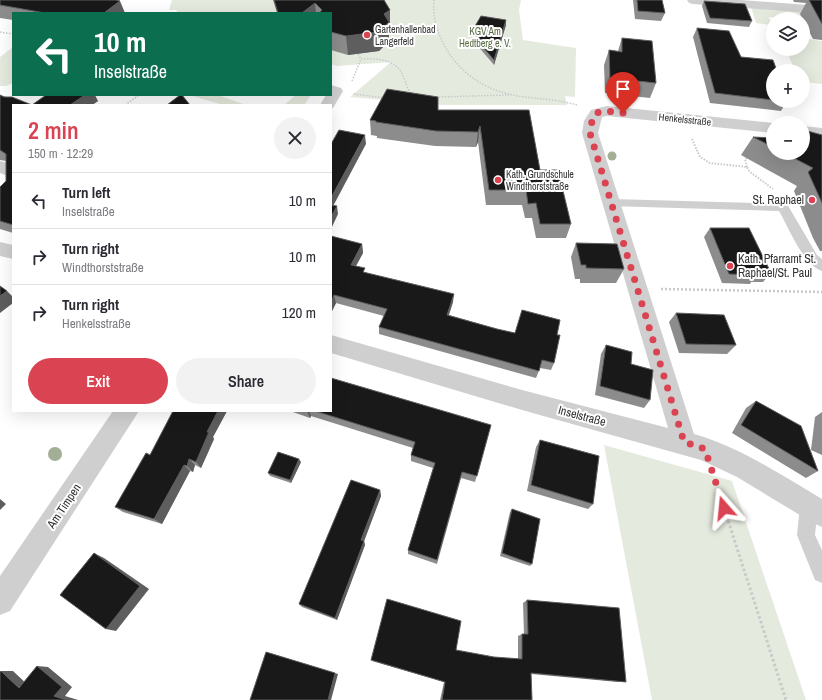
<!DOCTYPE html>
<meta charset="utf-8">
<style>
:root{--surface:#fff;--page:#f2f2f3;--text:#2b2b33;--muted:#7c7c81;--line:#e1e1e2;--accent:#da4351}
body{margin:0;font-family:"Archivo Narrow",sans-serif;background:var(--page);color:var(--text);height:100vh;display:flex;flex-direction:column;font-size:15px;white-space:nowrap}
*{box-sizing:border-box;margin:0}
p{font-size:13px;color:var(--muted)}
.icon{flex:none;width:22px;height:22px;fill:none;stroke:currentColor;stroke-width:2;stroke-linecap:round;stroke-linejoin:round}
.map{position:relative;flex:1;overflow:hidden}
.drawer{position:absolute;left:12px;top:104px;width:320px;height:308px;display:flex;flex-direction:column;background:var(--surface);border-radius:0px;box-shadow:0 4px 16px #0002}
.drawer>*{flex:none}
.guide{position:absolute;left:12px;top:12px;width:320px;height:84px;border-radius:0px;box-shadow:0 4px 16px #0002;background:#0b6e4f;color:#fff;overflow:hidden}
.tools{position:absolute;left:766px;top:12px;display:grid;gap:8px}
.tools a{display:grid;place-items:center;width:44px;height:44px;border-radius:50%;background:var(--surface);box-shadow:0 4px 16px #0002;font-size:20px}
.pin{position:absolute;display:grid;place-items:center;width:34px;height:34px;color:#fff;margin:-41px -17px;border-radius:50% 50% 50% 0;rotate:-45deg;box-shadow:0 0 4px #0007}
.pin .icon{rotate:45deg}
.me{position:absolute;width:44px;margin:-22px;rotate:342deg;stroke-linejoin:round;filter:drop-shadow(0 0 3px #0008)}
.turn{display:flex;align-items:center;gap:14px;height:84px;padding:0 16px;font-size:18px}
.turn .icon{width:52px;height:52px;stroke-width:2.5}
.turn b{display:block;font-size:28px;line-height:34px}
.round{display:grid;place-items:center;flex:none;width:42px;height:42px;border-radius:21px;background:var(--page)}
.summary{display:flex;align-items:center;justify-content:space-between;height:68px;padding:0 16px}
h1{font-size:24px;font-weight:600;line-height:30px;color:var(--accent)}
.primary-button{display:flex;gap:8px;margin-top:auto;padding:8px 16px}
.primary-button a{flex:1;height:46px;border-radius:24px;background:var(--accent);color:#fff;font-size:16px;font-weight:600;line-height:46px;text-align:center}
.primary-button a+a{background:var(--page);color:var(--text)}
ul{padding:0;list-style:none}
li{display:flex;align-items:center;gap:12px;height:56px;padding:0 16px;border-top:1px solid var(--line)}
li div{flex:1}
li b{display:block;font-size:15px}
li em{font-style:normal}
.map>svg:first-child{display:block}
.green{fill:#e5eade}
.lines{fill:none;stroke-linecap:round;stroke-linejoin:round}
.path-far3{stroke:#c9c9c9;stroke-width:1.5;stroke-dasharray:1.5 1.5;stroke-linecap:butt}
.path-far2{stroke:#c9c9c9;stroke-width:2;stroke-dasharray:1.5 1.5;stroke-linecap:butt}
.path-far1{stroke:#c9c9c9;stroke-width:2.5;stroke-dasharray:2 2;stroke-linecap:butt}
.path{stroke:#c9c9c9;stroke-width:3;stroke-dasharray:2.5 2.5;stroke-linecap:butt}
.service{fill:#cfcfcf;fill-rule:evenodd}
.minor{fill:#cfcfcf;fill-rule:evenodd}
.tree{fill:#a2ae96}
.wall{fill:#8c8c8c}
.shaded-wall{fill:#5e5e5e}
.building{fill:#191919;stroke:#5e5e5e}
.route{stroke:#da4351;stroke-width:7;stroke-dasharray:0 12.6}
.poi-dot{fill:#da4351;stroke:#fff;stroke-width:1.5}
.labels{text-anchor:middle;stroke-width:4;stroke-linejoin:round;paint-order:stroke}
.far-poi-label{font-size:10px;fill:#323232;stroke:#fff;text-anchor:start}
.far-park-label{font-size:10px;fill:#566b41;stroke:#fff}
.far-street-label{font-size:10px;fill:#323232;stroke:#fff}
.poi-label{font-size:12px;fill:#323232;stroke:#fff;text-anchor:end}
.street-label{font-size:12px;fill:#323232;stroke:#fff}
</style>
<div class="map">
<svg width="822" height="700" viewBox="0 0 822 700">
<rect width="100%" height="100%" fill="#fff"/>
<path class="green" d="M172,0h349l-2,10 4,30 53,8 -1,49 -10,-1 2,9h-124l-93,-8 41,-35 -54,4 -6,-2v-51h-155l1,-3h-8z
M751,7l71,6v8l-53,-4 2,8 -15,-2z
M803,38l19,3v43l-19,-2v-11h-8l-9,-22h17z
M13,47v36l-7,3h-6v-29z
M189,95h29l28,10h-23z
M296,95h15l-7,10h-20z
M604,445l128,36 74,219h-154z"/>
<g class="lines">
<path class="path-far3" d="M434,0c-2,17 4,35 13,50 18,29 45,43 78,47 18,2 35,3 52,8
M0,32l13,2
M358,54l3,5c15,-1 36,0 42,17 3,6 4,13 8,18
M352,81l9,-22
M354,94l31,4
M436,97l73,-2
M125,105l14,-10"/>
<path class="path-far2" d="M692,139l8,18 10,6 37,4 3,5 23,17
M747,167l-2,-8 3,-2"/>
<path class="path-far1" d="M661,289l161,3"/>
<path class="path" d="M716,483l70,217"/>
<path class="service" d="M612,199l175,5 30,51 5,4v12c-19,-6 -33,-43 -43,-60l-171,-5 -2,-3 2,-3z
M809,497l6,3 3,6 -3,29 7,15v33l-7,-3 -18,-45 3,-29 3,-6z"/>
<path class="minor" d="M687,0h54l81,6v8l-129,-10 -4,-1z
M331,85l10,3 2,3 -10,17 -2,1v-4h-11l6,-10h5z
M607,106l166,17v10l-166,-17 -5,1 -4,16 96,301c46,13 87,41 128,65v28l-9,-4 -76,-46 -36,-17 -179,-50 -191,-57v-18l191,55 146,38 -86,-295 2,-12 7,-11z
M803,126l19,2v10l-19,-2z
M0,161l13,4v13l-13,-5z
M0,242l13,3v14l-13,-3z
M113,411h26l-129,200 -10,4v-39z"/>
</g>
<g class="tree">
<circle cx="612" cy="156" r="4.5"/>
<circle cx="55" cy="454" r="7"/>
</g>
<path class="wall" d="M0,0l125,13h-112v7l-13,-2z
M273,0h111l6,10v18l-1,1v12l-10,10 -31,4 -17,-5v-37h-54z
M633,0h29l3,13 -4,8 -26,-2z
M793,0h29v40l-9,-1 -13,-25 6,-11 -12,-1z
M704,1l48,20 -3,6 -42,-4 -5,-17z
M506,25l-12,40 -23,-27v-5z
M697,28l44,29 32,14v30h14l-6,10 -71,-8 -17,-66z
M622,38l34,45 -6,15 -45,-5 -1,-28 5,-15 9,1z
M0,95l32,10 66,-4 -6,4h-79v128l-13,-4v-42l6,-6v-20l-6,-1z
M438,110h91l11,60 31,54 -5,14h-30l-4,-20h-7l-3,-13h-36l-8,-63 -2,5 -41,-1 -58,-8v-2l-6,-1 -1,-15z
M804,130l18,5v116h-2l-7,-13 -19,-47 3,-5 -56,-31 12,-18 20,1v15h30v-21z
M710,228l61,45 -8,9h-12l-1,2 -28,-1 -18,-46z
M331,236l31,8 1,9 -7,13 10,7 87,29 -4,13 48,14 18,4 42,2 -3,28 -3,7 -11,-2 -4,10 -157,-44v-7l5,-11 -48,-13 -5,10z
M576,243l48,26 -8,14h-36v-4h-5l-4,-22z
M676,313l60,32 -9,9 -48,-1 -10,-31z
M606,345l25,19 19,36 -6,8 -49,-13 6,-41z
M756,401l62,70 -12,7 -74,-45 14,-25z
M173,411h54l-14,26 1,2 -13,29 -6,-3 -2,7 -3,-1 -28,53 -39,-12 -8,-5 35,-52z
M290,411h41l160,14 -16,57 -14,-4 -24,86 -29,-10v-4l25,-82 -22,-7v-6l2,-7 -102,-32 -1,2z
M822,412v43l-11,-5 4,-33z
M540,440l53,64 -5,5 -61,-18 9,-44z
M301,462l-10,21 -21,-7 -2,-3z
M380,490l1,6 -17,45 1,4 -28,75 -35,-13 -3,-3z
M512,509l20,55 -2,2 -30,-10 10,-44z
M527,600l99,82h-8l-87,-8 1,26h-92l4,-18 -72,-21 -1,-1 123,-3 24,2v-23l4,-2h2l-1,-31z"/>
<path class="shaded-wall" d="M120,1l5,12h-21z
M315,3l1,10h-14z
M390,10v18l-1,1v12l-10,10 -31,4 -2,-19 38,-22z
M506,20v5l-12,40v-5z
M85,95h10l3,6 -6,4h-22z
M480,126l-2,16 -2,5 2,-15z
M365,135l1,9 -35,66v-12z
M337,206l1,8 -7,15v-12z
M362,244l1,9 -11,20 -1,-8z
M7,291l6,6v6l-13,10v-17z
M454,294l-1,8 -7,21 1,-8z
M334,295l2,8 -5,10v-11z
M218,411h9l-14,26 1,2 -13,29 -5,-6 11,-30z
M307,411h2l2,5 -1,2z
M189,459l6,6 -2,7 -6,-6z
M299,459l2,3 -10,21 -1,-3z
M184,465l6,6 -28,53 -8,-5z
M380,490l1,6 -18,48 -2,-4z
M0,499l6,5 -6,6z
M364,541l1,4 -28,75 -2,-2z
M94,553l10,5 45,31 -33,42 -10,-2z
M272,654l66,20 -7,26h-3z
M37,666l11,1 24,20 -7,9 13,4h-11l-13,-4z
M1,671h12l18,17h-12z"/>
<path class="building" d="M0,0h116l4,1 -16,12h-59l-45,-8z
M274,0h110l6,10 -6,4 5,8 -11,10 -32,4 -15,-4v-19h-12l3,-3 -7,-7 -13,10h-24z
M637,0h25l3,13 -27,-2z
M809,0h13v24z
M704,1l41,3 7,17 -42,-3z
M481,16l25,4 -12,40 -23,-27z
M697,28l32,3 12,26 32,3 4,11h-4v29l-58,-7z
M622,38l30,3 4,42 -46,-5 -1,-28 13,2z
M387,89l51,8v13h91l11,60h18l13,54h-31l-4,-21 -8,1 -2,-14h-37l-9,-64 -2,6 -42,-1 -60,-9v-1l-6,-1z
M0,95l4,2h8l20,8 14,-10h39l-15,10h-57v120l-13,-4v-34l6,-6v-27l-6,-4z
M180,95h2l8,10h-23z
M339,130l26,5 -34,63v-54z
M804,130l18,5v68l-14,-31 5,-4 -29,-15h19v-13l5,1z
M753,137l20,1v9z
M331,205l6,1 -6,11z
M710,228h39l22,45h-14l1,2 -29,-1z
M331,236l31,8 -11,21 14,3 -2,4 91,22 -7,21 50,14 18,4 7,-23 38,10 -3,15h3l-6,28 -12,-3 -3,11 -160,-44 8,-18 -53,-14 -3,7z
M576,243l41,1 7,25 -38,-1v-3h-5z
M0,286l7,5 -7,5z
M676,313l48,2 12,30 -50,-1z
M606,345l26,7 -1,12 22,6 -3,30 -50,-14z
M331,378l160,47 -14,51 -15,-4 -25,88 -29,-10 27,-87 -24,-8 4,-13 -100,-31h16z
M756,401l45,25 17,45 -77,-46z
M173,411h45l-11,21h2l-13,30 -7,-3 -2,7 -3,-1 -30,54 -39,-12 31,-54 4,2z
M540,440l59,16 -6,48 -62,-19z
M278,452l21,7 -9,21 -22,-7z
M351,480l29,10 -19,50 3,1 -29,77 -36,-14z
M512,509l28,10 -8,45 -30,-11z
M94,553l46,33 -34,43 -46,-34z
M387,599l74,22 -5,29 38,7 28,2v-25h6l-1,-34 92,8 7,74 -95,-9 1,27h-90l3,-18 -74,-22z
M266,652l69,21 -7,27h-78z
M37,666l25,21 -8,9 13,4h-67v-28l1,-1 18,17z"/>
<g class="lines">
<path class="route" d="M623,113l-16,-2 -11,2 -4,8 -2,12 94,309 21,7 19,59"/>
</g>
<g class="poi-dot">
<circle cx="367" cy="35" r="4"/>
<circle cx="498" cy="180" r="4"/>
<circle cx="812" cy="200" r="4"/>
<circle cx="730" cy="266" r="4"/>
</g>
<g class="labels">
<g class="far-poi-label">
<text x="375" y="33">Gartenhallenbad<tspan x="375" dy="12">Langerfeld</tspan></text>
<text x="506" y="178">Kath. Grundschule<tspan x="506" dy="12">Windthorststraße</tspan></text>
</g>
<g class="far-park-label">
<text x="485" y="35">KGV Am<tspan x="485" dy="12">Hedtberg e. V.</tspan></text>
</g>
<g class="far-street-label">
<text transform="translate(685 119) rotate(6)" y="4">Henkelsstraße</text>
</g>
<g class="poi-label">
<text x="804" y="204">St. Raphael</text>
<text x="738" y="263" text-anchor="start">Kath. Pfarramt St.<tspan x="738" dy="14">Raphael/St. Paul</tspan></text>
</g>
<g class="street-label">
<text transform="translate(582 416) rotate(15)" y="4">Inselstraße</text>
<text transform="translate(64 506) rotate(-56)" y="4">Am Timpen</text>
</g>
</g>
</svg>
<div class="tools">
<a><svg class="icon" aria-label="layers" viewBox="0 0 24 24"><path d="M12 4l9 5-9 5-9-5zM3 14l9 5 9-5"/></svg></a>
<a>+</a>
<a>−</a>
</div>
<div class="pin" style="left:623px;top:113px;background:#d93025"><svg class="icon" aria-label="arrive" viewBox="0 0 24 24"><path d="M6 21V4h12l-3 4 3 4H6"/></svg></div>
<svg class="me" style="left:724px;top:508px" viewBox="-20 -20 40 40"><path d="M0-17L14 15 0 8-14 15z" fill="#da4351" stroke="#fff" stroke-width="4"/></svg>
<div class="guide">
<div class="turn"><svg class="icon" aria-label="left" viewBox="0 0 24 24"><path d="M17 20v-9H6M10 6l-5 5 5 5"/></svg><div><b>10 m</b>Inselstraße</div></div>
</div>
<section class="drawer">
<div class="summary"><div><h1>2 min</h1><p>150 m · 12:29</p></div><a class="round"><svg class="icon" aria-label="close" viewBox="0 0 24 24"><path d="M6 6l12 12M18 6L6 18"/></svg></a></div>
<ul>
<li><svg class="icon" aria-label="left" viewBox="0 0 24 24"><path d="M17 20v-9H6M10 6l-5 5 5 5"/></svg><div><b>Turn left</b><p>Inselstraße</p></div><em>10 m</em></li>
<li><svg class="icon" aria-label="right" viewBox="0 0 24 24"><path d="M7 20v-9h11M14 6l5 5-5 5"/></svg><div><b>Turn right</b><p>Windthorststraße</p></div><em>10 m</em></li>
<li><svg class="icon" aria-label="right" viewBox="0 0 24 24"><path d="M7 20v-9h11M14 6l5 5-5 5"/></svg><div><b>Turn right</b><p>Henkelsstraße</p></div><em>120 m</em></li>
</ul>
<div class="primary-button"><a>Exit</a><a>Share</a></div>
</section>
</div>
